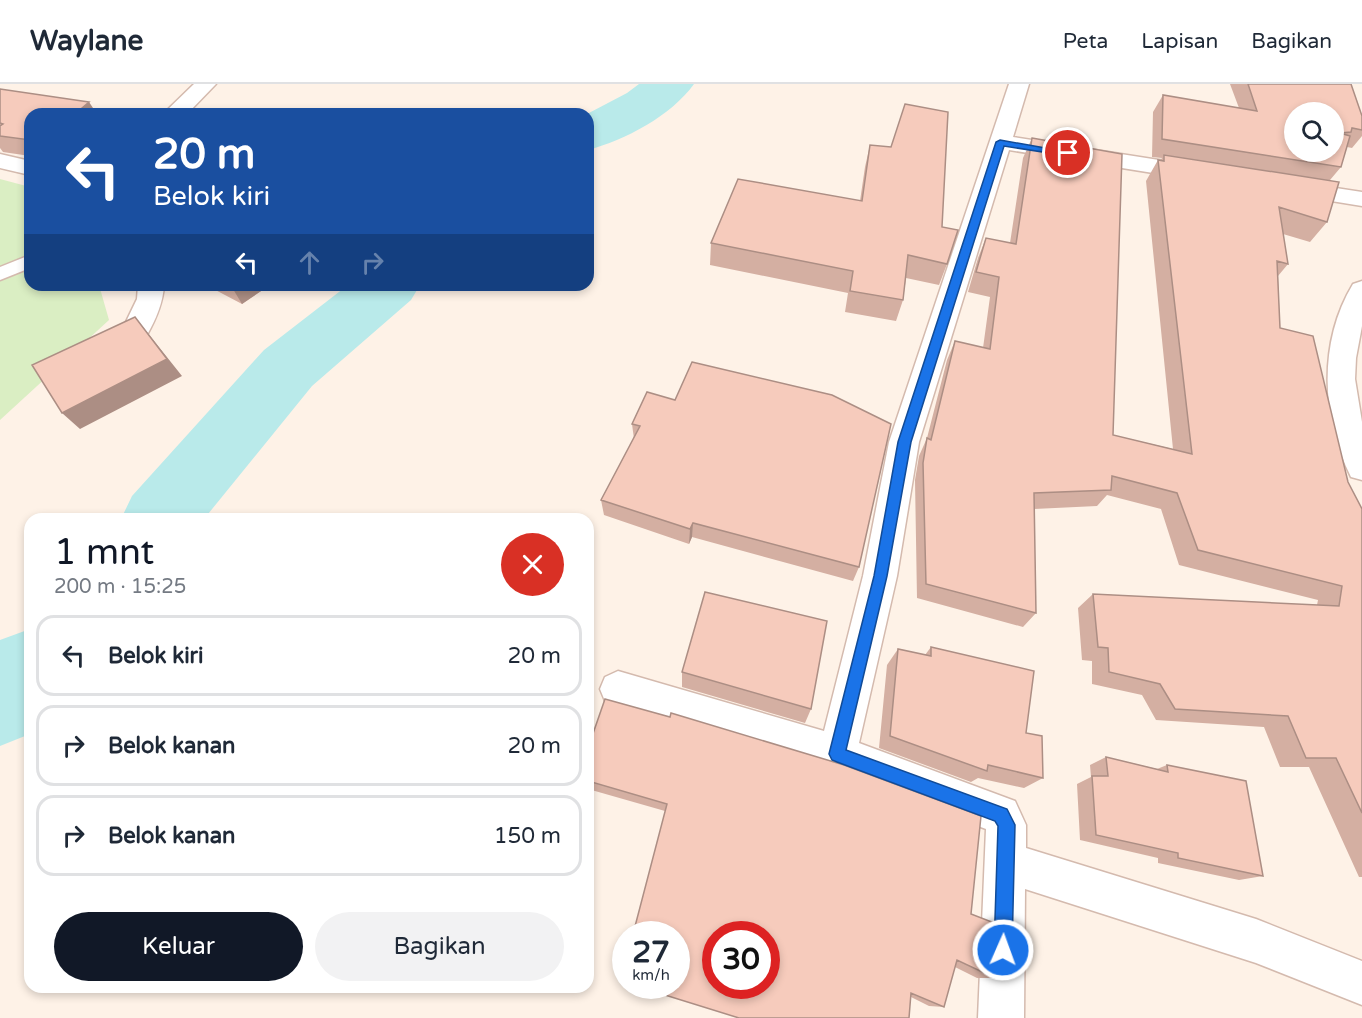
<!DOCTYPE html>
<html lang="id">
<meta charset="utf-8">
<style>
:root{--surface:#fff;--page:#f2f2f3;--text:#1f2937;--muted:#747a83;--line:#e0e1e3;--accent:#111827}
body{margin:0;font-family:"Varela Round",sans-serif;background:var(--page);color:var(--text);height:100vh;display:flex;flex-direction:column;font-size:22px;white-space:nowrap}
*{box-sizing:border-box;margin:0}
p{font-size:20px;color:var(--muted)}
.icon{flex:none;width:33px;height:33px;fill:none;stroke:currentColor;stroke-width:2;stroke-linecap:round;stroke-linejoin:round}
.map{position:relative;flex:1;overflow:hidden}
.side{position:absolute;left:24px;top:429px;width:570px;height:480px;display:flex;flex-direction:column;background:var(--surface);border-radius:18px;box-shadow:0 3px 9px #0003}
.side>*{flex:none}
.top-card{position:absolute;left:24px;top:24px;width:570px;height:183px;border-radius:18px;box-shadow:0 3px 9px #0003;background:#1a4fa0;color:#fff;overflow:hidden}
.buttons{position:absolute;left:1284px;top:18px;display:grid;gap:12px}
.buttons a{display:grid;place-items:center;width:60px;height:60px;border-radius:50%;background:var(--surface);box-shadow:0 3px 9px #0003;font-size:30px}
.speed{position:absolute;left:612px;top:837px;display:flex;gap:12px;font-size:30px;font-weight:700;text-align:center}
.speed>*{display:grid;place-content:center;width:78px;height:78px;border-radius:50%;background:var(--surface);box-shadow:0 3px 9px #0003;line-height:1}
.speed small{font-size:15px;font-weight:400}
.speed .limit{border:9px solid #d22;background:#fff;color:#111}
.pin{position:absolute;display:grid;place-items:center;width:51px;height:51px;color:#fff;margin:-26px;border:3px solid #fff;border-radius:50%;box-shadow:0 2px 6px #0007}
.me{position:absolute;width:66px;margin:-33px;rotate:2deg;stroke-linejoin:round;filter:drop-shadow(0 0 4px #0008)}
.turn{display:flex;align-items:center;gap:21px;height:126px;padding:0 30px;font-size:27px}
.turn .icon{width:78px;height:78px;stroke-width:2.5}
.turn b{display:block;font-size:42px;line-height:51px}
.lanes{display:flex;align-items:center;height:57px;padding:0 30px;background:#0003;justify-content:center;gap:30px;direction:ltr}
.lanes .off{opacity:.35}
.round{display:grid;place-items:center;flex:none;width:63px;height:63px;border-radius:32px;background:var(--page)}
.headline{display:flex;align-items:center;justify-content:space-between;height:102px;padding:0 30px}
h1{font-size:36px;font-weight:600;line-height:45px;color:var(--accent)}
.action{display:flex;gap:12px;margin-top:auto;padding:12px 30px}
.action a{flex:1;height:69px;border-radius:36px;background:var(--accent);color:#fff;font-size:24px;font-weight:600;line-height:69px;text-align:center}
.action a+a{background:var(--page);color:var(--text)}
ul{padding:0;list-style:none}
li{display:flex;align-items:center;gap:18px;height:81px;margin:0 12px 9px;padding:0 18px;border:3px solid var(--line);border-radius:18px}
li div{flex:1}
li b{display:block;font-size:22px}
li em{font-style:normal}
header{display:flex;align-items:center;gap:36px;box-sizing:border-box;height:84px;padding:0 30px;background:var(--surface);border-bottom:2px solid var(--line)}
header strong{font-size:28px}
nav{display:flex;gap:33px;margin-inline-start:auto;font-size:21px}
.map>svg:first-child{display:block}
.green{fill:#daeec3}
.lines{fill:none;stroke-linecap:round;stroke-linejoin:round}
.river{fill:#b9eaea;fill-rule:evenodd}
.service-casing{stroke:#d4baae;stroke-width:3}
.minor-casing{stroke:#d4baae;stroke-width:3}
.tertiary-casing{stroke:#d4baae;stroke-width:3}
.service{fill:#fff;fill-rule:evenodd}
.minor{fill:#fff;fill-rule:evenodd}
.tertiary{fill:#fff;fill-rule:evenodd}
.wall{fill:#d4afa2}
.shaded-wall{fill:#ac8e84}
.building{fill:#f6cbbc;stroke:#ac8e84;stroke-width:1.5;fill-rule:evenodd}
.route{fill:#1a73e8;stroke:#114b97;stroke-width:1.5}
</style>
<header>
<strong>Waylane</strong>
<nav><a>Peta</a><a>Lapisan</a><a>Bagikan</a></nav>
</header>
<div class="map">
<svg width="1362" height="934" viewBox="0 0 1362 934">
<rect width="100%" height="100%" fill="#fef2e7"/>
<path class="green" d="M0,95l30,8v98h69l10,35 -109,100z"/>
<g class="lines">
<path class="river" d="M639,0h55c-23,32 -69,56 -106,66l-1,-36 40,-21z
M348,201h72l-9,15 -99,86 -108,133h-83l11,-23 132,-146z
M30,545v105l-30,12v-106z"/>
<g class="service-casing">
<path id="service" d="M30,171v13l-30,12v-13z"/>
</g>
<g class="minor-casing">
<path id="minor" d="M194,0h22l-29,30h-24z
M1009,0h20l-16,53 184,29 8,2 4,5 -4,5 -8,2 -188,-30 -90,292 -22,134 -38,167 156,58 11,24v23l230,71 106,42v44l-106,-42 -231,-74 -1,129h-46l8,-189 -149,-56 -219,-66 -13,-6 -5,-12 5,-12 13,-6 206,60 39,-155 26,-134z
M0,70l30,7v14l-30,-7z
M1290,97l72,11v14l-80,-13 -4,-5 4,-5z
M138,201h26c-1,18 -8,34 -17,50l-10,3 -10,-3 -4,-7 14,-29z"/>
</g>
<g class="tertiary-casing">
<path id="tertiary" d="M1362,197v45l-6,32 -1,21 7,43v58l-11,-3c-30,-60 -33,-135 2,-193z"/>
</g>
<use href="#service" class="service"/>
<use href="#minor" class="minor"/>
<use href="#tertiary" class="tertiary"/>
</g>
<path class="wall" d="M1230,0h121l11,32v20l-10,12 -5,-1 -6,20 -11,13 -3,42 -17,20 -27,-8 5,30 -10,12 2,52 68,154 14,27v368h-3l-50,-110h-29l-16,-40 -108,-7 -14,-25 -50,-11v-23l-10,-1 -4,-52 15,-14 224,11 1,-5 -139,-35 -18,-56 -54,-14 -10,11 -63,3 2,104 -13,14 -106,-29 -2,-118 4,-24 8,-18 20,-78 8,-19 28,7 7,-51 -22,-5 10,-34 8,-20 24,5 13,-85 9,-20 81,297 60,14 -27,-268 12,-21 2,1 2,-3 -10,-1 1,-45 10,-17 76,13z
M0,5l30,25v42l-27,-4 -3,-4z
M870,61l72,82 5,37 -8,21 -33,-7 -3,22 -7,21 -51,-9 3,-19 -138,-28 1,-22 149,-42 5,-34z
M206,201h64l-28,19z
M647,308l212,175 -6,14 -161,-44 -3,7 -85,-29 -3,-15 33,-61 -2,-15z
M931,563l95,86 17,45 -19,10 -46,-10 -7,4 -92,-34 8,-83 11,-16 27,6z
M682,588l129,37 -6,14 -123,-36z
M588,664l383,166 24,64h-18l-22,-11 -11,40 -15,-1 -18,-9 -246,-186 -77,-22z
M1106,673l51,12 10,-4 96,111 -24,4 -81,-17v-5l-78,-18 -3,-56 14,-7 -1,-12z"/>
<path class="shaded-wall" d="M89,18l8,12h-22z
M239,201h31l-28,19 -9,-15z
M135,233l47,59 -102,53 -18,-16z
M693,439l-1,14 -3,7 1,-15z"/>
<path class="building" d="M1248,0h103l11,32v14l-10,-2 -1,4 -11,1 10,3 -9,31 -179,-28 1,-44 94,16zM1294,28h40v40h-40z
M0,5l89,13 -14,12h-45v26l-30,-4v-10l3,-2 -3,-1z
M905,20l43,8 -6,115 16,3 -11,34 -39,-9 -5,45 -53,-9 3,-20 -142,-28 27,-64 124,22 8,-56 21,2z
M1032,54l90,16 -9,281 79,19 -34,-294 6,1v-6l175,27 -12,40 -48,-15 9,57 -11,-3 3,67 33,8 35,146 14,27v304l-26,-55h-30l-18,-42 -113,-7 -15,-25 -51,-12 -1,-24 -10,-1 -5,-53 246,12 3,-20 -144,-36 -21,-57 -65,-17 -1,14 -77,3 2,120 -110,-29 -3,-121 4,-25 4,2 24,-99 35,8 9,-72 -23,-5 10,-34 30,6z
M224,201h15l-6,4z
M135,233l32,42 -105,54 -30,-48z
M692,278l140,33 59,29 -32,143 -166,-44 -3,6 -89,-29 39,-74 -8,-2 15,-32 28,8z
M496,431l15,4h-17z
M705,508l122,29 -16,88 -129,-37z
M931,563l103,24 -8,62 16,3 1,42 -55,-13 -1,6 -97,-35 8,-87 33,7z
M605,615l65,18 1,-4 173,52 137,51 -10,98 26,10 -2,54 -38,-18 -13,47 -33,-14 -2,25h-170l-103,-32h40v-52h-43l34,-130 -79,-23v-33zM716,850h50v52h-50z
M1106,673l62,15 -1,-7 79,16 17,95 -85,-18v-5l-82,-18 -4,-59h16z
M626,877v21l-6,-1z"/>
<path class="route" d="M1000,56l73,13 -5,3 -64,-10 -93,296 -24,134 -41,174 161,59 8,16 -3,125 -3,6 -6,3 -7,-3 -2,-6 4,-124 -3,-5 -158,-59 -5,-2 -3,-6 45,-178 24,-134 98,-300z"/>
</svg>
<div class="buttons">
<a><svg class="icon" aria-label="search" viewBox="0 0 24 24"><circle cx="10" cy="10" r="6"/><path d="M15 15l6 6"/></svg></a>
</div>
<div class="speed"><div>27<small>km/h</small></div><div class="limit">30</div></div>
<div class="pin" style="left:1068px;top:69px;background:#d93025"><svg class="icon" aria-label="arrive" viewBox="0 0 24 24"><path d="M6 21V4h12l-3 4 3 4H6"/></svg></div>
<svg class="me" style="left:1003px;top:866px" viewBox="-20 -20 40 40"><circle r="17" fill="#1a73e8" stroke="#fff" stroke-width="3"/><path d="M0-11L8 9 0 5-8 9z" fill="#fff"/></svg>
<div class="top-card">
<div class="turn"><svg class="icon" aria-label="left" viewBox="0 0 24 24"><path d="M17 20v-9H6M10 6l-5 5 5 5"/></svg><div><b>20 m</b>Belok kiri</div></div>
<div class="lanes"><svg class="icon" aria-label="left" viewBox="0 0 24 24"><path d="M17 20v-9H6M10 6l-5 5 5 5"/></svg><svg class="icon off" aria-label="ahead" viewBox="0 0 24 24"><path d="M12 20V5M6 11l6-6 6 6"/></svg><svg class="icon off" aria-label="right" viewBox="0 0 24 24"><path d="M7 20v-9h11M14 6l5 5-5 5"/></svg></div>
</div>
<section class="side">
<div class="headline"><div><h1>1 mnt</h1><p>200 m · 15:25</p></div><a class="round" style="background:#d93025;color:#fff"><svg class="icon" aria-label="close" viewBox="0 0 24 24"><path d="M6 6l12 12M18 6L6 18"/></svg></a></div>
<ul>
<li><svg class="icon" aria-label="left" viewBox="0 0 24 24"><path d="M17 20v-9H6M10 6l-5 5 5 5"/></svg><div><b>Belok kiri</b></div><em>20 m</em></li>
<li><svg class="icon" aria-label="right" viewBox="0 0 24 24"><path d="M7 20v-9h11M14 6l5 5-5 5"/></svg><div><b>Belok kanan</b></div><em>20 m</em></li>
<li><svg class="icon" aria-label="right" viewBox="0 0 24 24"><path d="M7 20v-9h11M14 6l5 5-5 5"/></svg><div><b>Belok kanan</b></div><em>150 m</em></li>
</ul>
<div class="action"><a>Keluar</a><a>Bagikan</a></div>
</section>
</div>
